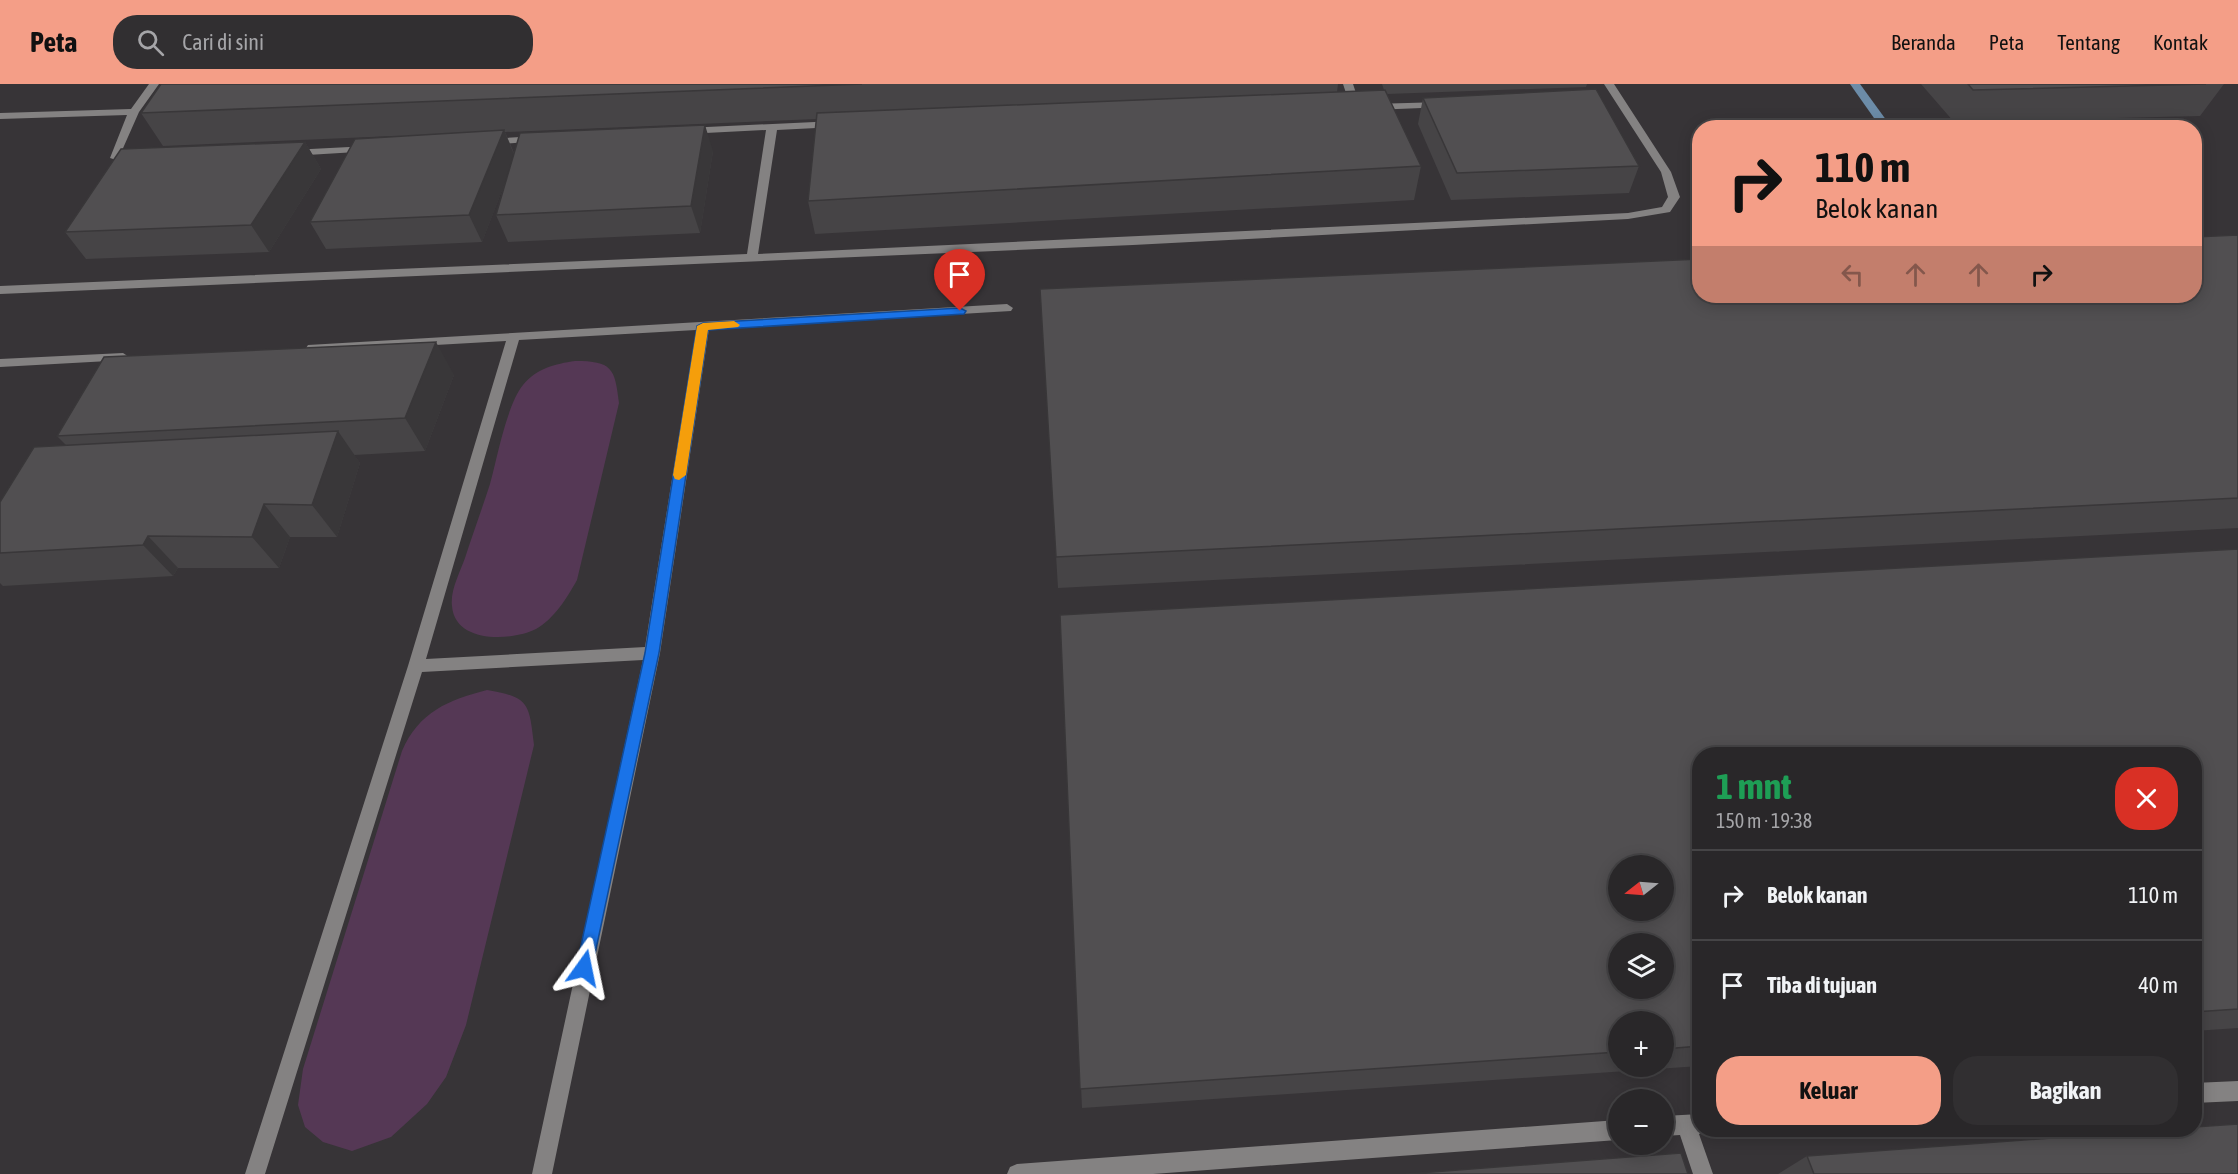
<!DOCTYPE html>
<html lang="id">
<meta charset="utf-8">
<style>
:root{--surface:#292729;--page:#312f31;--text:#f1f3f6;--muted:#a5a5a8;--line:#454446;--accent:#f49e87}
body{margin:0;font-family:"Asap Condensed",sans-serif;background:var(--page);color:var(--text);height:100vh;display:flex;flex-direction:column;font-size:22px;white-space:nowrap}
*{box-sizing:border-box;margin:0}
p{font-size:20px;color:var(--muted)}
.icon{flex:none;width:33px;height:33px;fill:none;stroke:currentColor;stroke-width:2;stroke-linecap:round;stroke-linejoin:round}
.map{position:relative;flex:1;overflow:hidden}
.panel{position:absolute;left:1692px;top:663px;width:510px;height:390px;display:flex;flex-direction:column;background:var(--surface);border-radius:24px;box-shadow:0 3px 15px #0003,0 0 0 2px var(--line)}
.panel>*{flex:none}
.top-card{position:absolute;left:1692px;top:36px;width:510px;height:183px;border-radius:24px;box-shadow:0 3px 15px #0003,0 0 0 2px var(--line);background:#f49e87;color:#111;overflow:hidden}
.needle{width:39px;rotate:253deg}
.controls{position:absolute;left:1608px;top:771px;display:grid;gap:12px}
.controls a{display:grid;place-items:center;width:66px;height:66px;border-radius:50%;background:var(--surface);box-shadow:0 3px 15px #0003,0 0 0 2px var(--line);font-size:30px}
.pin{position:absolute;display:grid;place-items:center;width:51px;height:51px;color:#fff;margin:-62px -26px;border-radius:50% 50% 50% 0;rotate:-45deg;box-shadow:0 0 6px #0007}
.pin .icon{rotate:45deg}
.me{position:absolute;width:66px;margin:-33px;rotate:12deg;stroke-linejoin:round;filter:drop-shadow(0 0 4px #0008)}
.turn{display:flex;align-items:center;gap:21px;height:126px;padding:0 24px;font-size:27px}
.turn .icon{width:78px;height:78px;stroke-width:2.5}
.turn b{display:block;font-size:42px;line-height:51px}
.lanes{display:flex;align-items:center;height:57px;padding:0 24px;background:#0003;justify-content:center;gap:30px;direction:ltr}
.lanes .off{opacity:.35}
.round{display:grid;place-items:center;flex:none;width:63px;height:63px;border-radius:24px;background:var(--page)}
.overview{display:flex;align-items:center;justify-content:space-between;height:102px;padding:0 24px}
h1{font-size:36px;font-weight:700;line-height:45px;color:#1e9e55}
.primary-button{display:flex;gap:12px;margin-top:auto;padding:12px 24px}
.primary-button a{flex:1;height:69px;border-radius:24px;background:var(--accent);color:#111;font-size:24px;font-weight:700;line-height:69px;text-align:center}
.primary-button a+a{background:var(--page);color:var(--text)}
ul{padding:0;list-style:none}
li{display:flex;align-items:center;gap:18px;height:90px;padding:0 24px;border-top:2px solid var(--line)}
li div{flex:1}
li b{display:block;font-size:22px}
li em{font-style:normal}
header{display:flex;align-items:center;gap:36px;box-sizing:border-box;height:84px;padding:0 30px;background:var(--accent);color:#111}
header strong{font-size:28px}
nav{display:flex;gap:33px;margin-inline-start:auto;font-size:21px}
.search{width:420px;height:54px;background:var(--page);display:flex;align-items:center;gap:15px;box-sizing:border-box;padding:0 21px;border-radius:24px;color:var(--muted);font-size:22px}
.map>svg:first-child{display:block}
.green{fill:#553855}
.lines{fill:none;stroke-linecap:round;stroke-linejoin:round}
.stream{fill:#6c8ca8;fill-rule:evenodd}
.minor{fill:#848282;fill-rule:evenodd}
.wall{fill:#464446;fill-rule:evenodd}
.shaded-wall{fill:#393739}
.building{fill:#514f51;stroke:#393739;stroke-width:1.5;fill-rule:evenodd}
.route{fill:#1a73e8;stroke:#114b97;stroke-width:1.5}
.slow{fill:#f59e0b}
</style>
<header>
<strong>Peta</strong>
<div class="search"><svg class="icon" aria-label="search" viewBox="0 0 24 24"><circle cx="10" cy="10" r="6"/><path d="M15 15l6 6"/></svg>Cari di sini</div>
<nav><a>Beranda</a><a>Peta</a><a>Tentang</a><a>Kontak</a></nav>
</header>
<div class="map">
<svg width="2238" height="1090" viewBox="0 0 2238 1090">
<rect width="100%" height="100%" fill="#373437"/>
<path class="green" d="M575,277c37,0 40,7 44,42l-42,177c-10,18 -23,39 -41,49 -24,12 -81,15 -84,-23 -2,-15 8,-34 13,-48 8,-25 17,-49 25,-74 7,-25 17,-80 33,-99 14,-17 32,-21 52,-24z
M487,606c43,7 42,14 47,55l-68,280 -20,52 -19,27 -36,33 -39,14 -29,-9 -18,-15 -7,-22 5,-36 99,-318c17,-39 46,-51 85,-61z"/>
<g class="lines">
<path class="stream" d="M1850,0h10l32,44h-11z"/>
<path class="minor" d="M149,0h10l-20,28 -19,43 17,7 -5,3 -22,-7 17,-43 -127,4v-6l131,-4z
M1343,0h10l8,24 -1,2 -9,-2z
M1604,0h10l57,88 9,25 -10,15 -42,7 -495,26 -1133,49v-8l747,-32 19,-124 -80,4 -5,-3 5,-3 150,-7 5,3 -5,3 -59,3 -19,124 870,-41 34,-6 6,-10 -7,-25z
M1442,18l5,3 -1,2 -73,3 -5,-3 5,-3z
M537,52l4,1v4l-52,4 -5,-3 5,-3z
M369,62l4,1v4l-82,5 -5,-3 5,-3z
M1007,220l6,4 -2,3 -302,18 -49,324 -108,521h-20l111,-514 -221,12 -157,502h-20l163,-508 98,-325 -194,11 -4,-1 -2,-3 2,-3zM696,246l-51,317 -219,12 93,-319z
M123,269l6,4 -2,3 -127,7v-8z
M2238,997v20l-44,2v-20z
M1700,1030v16h7l-8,4 14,40h-20l-13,-39 -16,1v-20z
M1618,1036v20l-465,34h-146l3,-7 7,-3z"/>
</g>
<path class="wall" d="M161,0h1177l-1,8 47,-2 -2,-6h205l-1,3 -199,7 34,72 -7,34 -599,34 -7,-33 9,-82 -312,13 9,21 199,-2 -13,82 -192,9 -12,-27 8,-30 -22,57 -156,7 -16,-27 83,-86 -230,10 -22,-33z
M1921,0h303l-24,32 -246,6z
M1423,14l216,68 -10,27 -178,7 -33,-76z
M305,58l16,27 -52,83 -183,7 -21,-27z
M2238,151v293l-1180,60 -18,-299z
M454,291l-29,76 -71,4 6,8 -23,74h-47l-11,31h-101l-5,8 -170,10 -3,-3v-81l66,-57 -9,-9z
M2238,465v479l-44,3v-277h-494v312l-618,42 -22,-493zM1618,782h46v44h-46zM1618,860h46v44h-46zM1618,938h46v44h-46z
M1807,1072l431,18h-460z"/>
<path class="shaded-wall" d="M705,41l8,26 -13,82 -9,-27z
M504,46l11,27 -33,85 -13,-27z
M305,58l16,27 -52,83 -18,-27z
M436,258l18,33 -29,76 -20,-33z
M338,347l22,32 -23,74 -25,-32z
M264,420l26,33 -11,31 -27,-31z
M148,452l30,32 -5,8 -30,-31z"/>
<path class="building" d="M161,0h701l-721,29z
M1968,0h238l-233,6z
M1596,5l43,77 -182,7 -34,-75z
M1385,6l36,76 -613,35 9,-88z
M705,41l-14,81 -195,9 24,-82z
M504,46l-35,85 -159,7 45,-83z
M305,58l-54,83 -186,7 56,-83z
M2238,151v263l-1182,59 -16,-268 660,-30v37h494v-59z
M436,258l-31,76 -348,18 47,-79z
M338,347l-26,74 -48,-1 -12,33 -104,-1 -5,9 -143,8v-51l34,-55z
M2238,465v460l-44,3v-258h-494v292l-36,3v-27h-46v30l-538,37 -20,-474zM1618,782h46v44h-46zM1618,860h46v44h-46z
M2238,1040v50h-424l-7,-18 353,-26h34v-3z
M1681,1069l7,21h-282z"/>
<path class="route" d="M960,224l6,3 -2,3 -256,16 -49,323 -67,315 -2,6 -6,2 -6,-2 -2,-6 69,-315 52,-327 6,-3z"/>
<path class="slow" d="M734,237l6,4 -2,2 -30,3 -22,145 -7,5 -4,-1 -2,-4 24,-149 6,-3z"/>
</svg>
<div class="controls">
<a><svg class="needle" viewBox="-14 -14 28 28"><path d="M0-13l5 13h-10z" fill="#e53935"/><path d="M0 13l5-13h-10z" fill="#a5a5a8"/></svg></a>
<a><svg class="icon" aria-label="layers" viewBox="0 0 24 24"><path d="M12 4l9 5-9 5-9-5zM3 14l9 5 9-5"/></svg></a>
<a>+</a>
<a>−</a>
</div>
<div class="pin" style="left:960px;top:227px;background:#d93025"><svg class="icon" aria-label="arrive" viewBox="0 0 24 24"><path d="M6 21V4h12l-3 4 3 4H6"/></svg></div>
<svg class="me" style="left:584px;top:884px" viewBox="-20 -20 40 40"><path d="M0-17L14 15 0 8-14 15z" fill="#1a73e8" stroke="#fff" stroke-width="4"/></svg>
<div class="top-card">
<div class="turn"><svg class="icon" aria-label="right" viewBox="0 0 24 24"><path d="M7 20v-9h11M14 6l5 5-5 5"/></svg><div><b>110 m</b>Belok kanan</div></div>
<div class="lanes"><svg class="icon off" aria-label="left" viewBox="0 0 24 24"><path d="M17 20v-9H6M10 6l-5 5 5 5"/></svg><svg class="icon off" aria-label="ahead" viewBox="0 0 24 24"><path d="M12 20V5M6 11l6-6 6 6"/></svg><svg class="icon off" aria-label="ahead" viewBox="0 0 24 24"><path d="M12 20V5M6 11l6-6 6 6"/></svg><svg class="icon" aria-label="right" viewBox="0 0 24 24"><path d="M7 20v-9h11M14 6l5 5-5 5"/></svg></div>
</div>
<section class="panel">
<div class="overview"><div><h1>1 mnt</h1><p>150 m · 19:38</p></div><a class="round" style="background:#d93025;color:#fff"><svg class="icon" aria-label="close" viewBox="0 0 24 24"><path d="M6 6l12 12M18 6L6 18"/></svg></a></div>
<ul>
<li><svg class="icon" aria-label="right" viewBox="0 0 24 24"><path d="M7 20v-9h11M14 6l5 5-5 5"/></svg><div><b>Belok kanan</b></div><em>110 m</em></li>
<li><svg class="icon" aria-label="arrive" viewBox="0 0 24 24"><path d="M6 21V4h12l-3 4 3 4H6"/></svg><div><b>Tiba di tujuan</b></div><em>40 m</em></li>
</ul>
<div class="primary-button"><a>Keluar</a><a>Bagikan</a></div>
</section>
</div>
